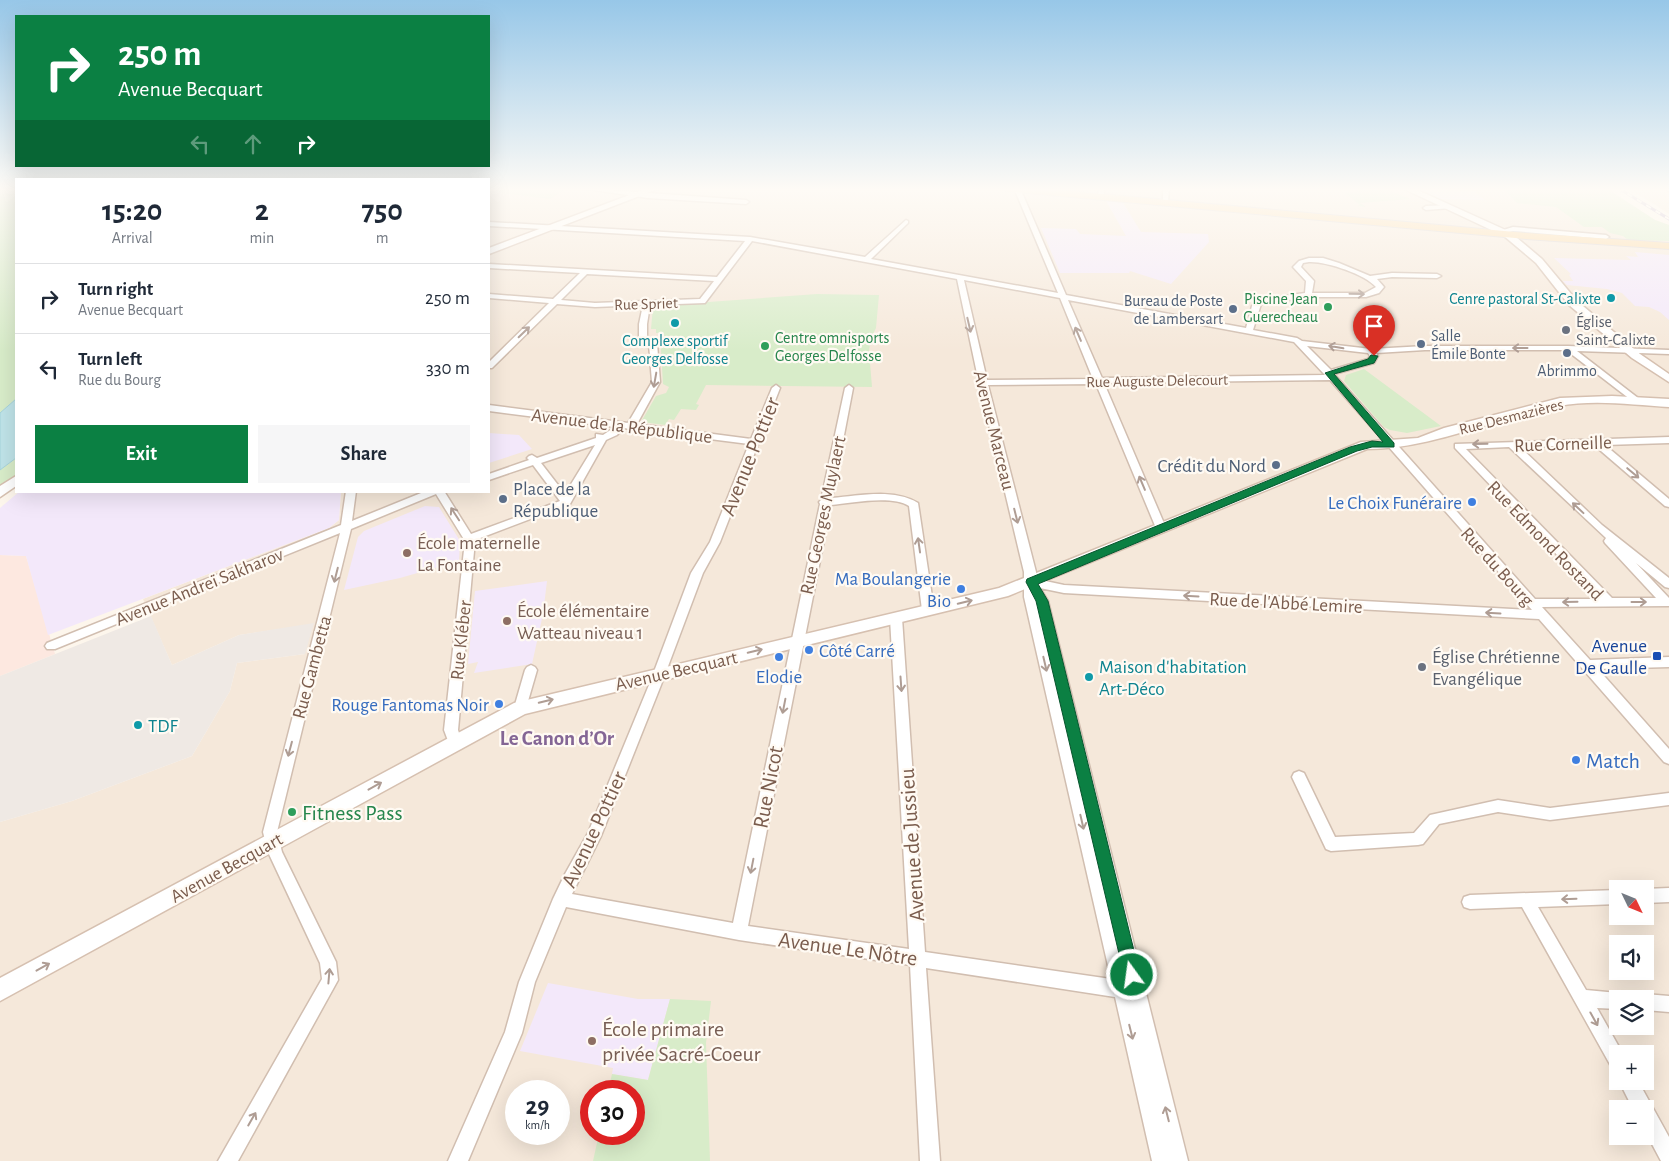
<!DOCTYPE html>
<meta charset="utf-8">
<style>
:root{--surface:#fff;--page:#f6f6f7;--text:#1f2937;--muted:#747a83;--line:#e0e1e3;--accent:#0b8043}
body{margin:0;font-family:"Alegreya Sans",sans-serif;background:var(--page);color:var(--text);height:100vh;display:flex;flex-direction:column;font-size:19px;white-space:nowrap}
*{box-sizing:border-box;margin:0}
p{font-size:16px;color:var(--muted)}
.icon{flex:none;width:28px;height:28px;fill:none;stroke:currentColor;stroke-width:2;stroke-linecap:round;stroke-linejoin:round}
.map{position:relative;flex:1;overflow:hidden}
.side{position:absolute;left:15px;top:178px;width:475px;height:315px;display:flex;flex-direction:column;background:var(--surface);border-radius:0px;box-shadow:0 5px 20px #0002}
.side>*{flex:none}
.banner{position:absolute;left:15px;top:15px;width:475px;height:152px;border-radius:0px;box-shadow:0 5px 20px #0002;background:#0b8043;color:#fff;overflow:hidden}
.needle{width:32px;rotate:133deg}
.buttons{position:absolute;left:1609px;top:880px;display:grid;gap:10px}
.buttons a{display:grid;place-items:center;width:45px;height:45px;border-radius:0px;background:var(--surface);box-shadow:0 5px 20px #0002;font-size:25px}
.speed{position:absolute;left:505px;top:1080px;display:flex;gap:10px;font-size:25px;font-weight:700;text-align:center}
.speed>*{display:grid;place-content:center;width:65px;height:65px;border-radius:50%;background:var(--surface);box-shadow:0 5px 20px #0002;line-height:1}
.speed small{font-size:12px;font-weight:400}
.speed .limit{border:8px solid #d22;background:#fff;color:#111}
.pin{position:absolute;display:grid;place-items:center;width:42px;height:42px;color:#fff;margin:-51px -21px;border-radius:50% 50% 50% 0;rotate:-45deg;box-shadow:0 0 5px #0007}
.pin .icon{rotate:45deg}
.me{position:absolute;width:55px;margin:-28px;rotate:346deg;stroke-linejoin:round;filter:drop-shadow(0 0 4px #0008)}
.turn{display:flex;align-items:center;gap:18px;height:105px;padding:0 20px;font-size:22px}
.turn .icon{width:65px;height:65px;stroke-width:2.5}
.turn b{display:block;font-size:35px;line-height:42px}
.lanes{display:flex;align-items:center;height:48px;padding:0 20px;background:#0003;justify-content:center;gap:25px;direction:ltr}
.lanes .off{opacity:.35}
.eta{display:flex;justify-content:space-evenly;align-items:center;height:85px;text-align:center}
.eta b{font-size:30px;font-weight:700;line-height:35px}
.cta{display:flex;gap:10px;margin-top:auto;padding:10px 20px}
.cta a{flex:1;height:58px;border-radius:0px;background:var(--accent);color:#fff;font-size:20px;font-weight:700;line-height:58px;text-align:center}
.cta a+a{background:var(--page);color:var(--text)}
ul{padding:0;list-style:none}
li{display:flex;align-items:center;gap:15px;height:70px;padding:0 20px;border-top:1px solid var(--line)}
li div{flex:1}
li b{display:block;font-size:19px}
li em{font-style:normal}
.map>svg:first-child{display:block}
.residential{fill:#f5e8da;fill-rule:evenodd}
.commercial{fill:#fde8e0}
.industrial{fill:#efe9e4}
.education{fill:#f3e8fa}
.green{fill:#d8ecc9}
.water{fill:#bfe3e8;stroke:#a5d3da}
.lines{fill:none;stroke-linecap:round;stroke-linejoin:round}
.street-casing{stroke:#d1beb0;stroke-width:3}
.secondary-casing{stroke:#d6c0b0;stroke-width:3}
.primary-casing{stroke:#dad1cd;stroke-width:2}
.street{fill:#fff;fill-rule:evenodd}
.secondary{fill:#fff;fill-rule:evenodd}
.primary{fill:#fbd9a5;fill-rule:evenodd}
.rail-casing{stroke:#b9a8c9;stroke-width:3}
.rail{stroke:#fffaf3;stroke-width:2;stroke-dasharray:5.5;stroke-linecap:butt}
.oneway{stroke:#af9d94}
.route{fill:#0b8043;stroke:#07532c}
.culture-dot{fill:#0f9aa8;stroke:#fffaf3;stroke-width:2}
.leisure-dot{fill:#2e9e5b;stroke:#fffaf3;stroke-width:2}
.service-dot{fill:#5c6f8a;stroke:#fffaf3;stroke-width:2}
.worship-dot{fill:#6b7280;stroke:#fffaf3;stroke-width:2}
.shop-dot{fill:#3f7fe0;stroke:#fffaf3;stroke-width:2}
.education-dot{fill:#8d6e63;stroke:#fffaf3;stroke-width:2}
.transit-dot{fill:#1a4fb4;stroke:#fffaf3;stroke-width:2}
.labels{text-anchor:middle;stroke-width:4.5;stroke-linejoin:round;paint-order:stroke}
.far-leisure-label{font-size:16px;fill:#27864d;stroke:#fffaf3;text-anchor:end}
.far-culture-label{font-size:16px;fill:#0d838f;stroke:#fffaf3;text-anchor:end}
.far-service-label{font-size:16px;fill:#4e5e75;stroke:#fffaf3;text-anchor:end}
.far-street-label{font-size:16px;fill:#7a5c4d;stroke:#fffaf3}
.far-worship-label{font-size:16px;fill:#5b616d;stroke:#fffaf3;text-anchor:start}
.street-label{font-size:19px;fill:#7a5c4d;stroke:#fffaf3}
.service-label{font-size:19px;fill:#4e5e75;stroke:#fffaf3;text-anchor:end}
.shop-label{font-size:19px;fill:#366cbe;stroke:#fffaf3;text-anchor:end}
.education-label{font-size:19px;fill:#785e54;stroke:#fffaf3;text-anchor:start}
.transit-label{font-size:19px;fill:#164399;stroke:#fffaf3;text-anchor:end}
.worship-label{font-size:19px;fill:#5b616d;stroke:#fffaf3;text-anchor:start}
.culture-label{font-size:19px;fill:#0d838f;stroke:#fffaf3;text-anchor:start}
.quarter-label{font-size:21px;font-weight:bold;fill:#846695;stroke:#fffaf3}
.near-street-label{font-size:22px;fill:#7a5c4d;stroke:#fffaf3}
.near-shop-label{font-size:22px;fill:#366cbe;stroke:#fffaf3;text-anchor:start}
.near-leisure-label{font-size:22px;fill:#27864d;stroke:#fffaf3;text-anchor:start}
.near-education-label{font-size:22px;fill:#785e54;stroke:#fffaf3;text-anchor:start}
</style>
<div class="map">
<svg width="1669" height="1161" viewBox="0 0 1669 1161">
<rect width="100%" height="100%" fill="#fdf6ec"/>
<path class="residential" d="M489,188h1117l49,32 14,5v936h-1669v-339l72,-21 120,-45 38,-65 7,-28 68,-9 -17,-26 -49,7 -67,30 -29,-66 186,-71 10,-8 2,-29h148zM1618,889h27v27h-27zM1618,944h27v27h-27zM1618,999h27v27h-27zM1618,1054h27v27h-27zM516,1091h43v43h-43zM591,1091h43v43h-43zM1618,1109h27v27h-27z
M1627,188h42v26l-12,-8z"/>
<path class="commercial" d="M0,555l26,1 29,98 -55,22z"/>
<path class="industrial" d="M151,616l21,49 67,-30 75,-12 -9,31 -68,9 -7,28 -38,65 -120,45 -72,21v-146z"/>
<path class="education" d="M1412,188h41l4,3h17l11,9 -49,-1z
M1105,199l17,2 19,31 67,2 1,8 -38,42 -41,-13 -1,2h-69l-19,-45 35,1 4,5 46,2z
M1635,252l34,3v65l-9,-8 -11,-5 -14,-1 -13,-13 -15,-4 -40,-4 -4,-4h10l-4,-6 2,-1 -17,-16 77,2 -5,-4 12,1z
M489,433l30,2 13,14 -43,14z
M20,491h321l-2,29 -10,8 -281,107 -22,-79 -26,-1v-47z
M425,506l14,1 21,34 -1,20 -59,17 -56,12 14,-53 6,-6z
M547,581l-4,33 -11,50 -58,9 4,-11 -10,2 7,-73z
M548,983l90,16h32l-22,81 -36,-6 1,-6 -93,-17z"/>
<path class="green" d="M0,188h16v211l-16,14z
M502,188l63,2 -15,9 -55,-7z
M1376,188h9l25,11 -50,4 6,4 -9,-1 3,-1 -15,-12z
M1503,188h103l49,32 14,5v16l-41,-1 -5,-4 -13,-3 -8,-6h-18l-28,-20 -39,-4z
M817,294l62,1 -3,33 -5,10 -2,13 3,36 -166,-2 -10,19 3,1 -3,5 -15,-1 -7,11 -5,-1 -4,6 -24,-3 15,-26 10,-3 3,-6 -6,-3 -3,-51h-4v-4h-5l2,-23z
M1364,369l77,57 -34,7 -17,-3 -6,-3 -40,-46 2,-6z
M16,458v17l-16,13v-18z
M670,999l41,2 -5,42 4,118h-117l6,-27h35v-43h-26l4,-17 36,6z"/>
<path class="water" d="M16,399v59l-16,12v-57z"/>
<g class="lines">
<g class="street-casing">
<path id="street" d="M580,188l166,12 3,2 -3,2 -98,-6z
M1014,188h6l46,107 180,33 6,-22 4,-6 49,-7 1,-12 -13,-14 6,-6 10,-3h14l16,5 31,13 22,-3 45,1 4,2 -4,2 -45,-1 -15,2 7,8 -5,6 -13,4h-58l-47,7 -8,26 44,8 5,3 69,8 54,-3h143l101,4v4l-92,-3 61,47 1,2 -4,3 -69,-53h-141l-49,3 2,3 -4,7 -40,11 201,225h64l-144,-151v-4l214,-7v6l-64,2 64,54v8l-4,-1 -71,-61 -74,2 82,78 67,53v10l-4,-1 -29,-24 33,35v8l-127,1 48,53 79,-3v10l-71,2 71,80v15l-5,-2 -125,-143 -475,-26 -24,-5 8,13 140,560h-36l-37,-164 -189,-29 14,193h-20l-10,-196 -171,-25 -173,-33 -31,75 -13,51 -54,128h-20l57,-129 14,-50 34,-83 12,-25 23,-41 61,-148 42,-112 19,-31 39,-98 -126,-16 -6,7 -11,5 -36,64 -95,36 -17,190 4,12 -2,4 -5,1 -5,-1 -6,-16 21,-189 -29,-47 -85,35 -74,303 5,20 54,110 2,18 -100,181h-20l104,-182 -2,-16 -52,-111 -5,-20 77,-299 -285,116h-8l-2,-3 2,-3 294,-118 5,-34h10l-4,30 74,-30h18l27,43 89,-33 -27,-36 -44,15v-6l40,-14 -2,-2 2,-2 3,-1 5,3 59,-20v-4l7,1 12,-8 -126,-16v-6l139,18 24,-41 -3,-38 -10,-6v-14l4,-19 -48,2 -38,-3 -65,64h-3v-6l60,-59 -60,-5v-4l64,5 27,-26 -91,-5v-4l228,13 28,-36 -256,-15v-4l261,15 115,20 41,-37 2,1v2l-37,36 187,34zM752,241l205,38 22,104 45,189v25l87,382 -186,-27 -23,-334 -6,-4 -6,4 19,331 -161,-23 83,-421c20,-2 61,-10 78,1l13,104 6,4 6,-4 -16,-107c-24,-15 -60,-7 -86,-5l21,-110 -4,-3 -4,3 -24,112 -2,2 1,2 -87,419 -161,-29 29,-58 60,-151 42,-112 17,-31 60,-154 -4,-3 -4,3 -21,51 -114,-15 23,-42 -3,-39 -10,-6v-13l3,-19 55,-2zM1309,262c16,-1 56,12 67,25l-11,6h-53l2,-12 -13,-14 2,-4zM587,274l127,7 -14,18 -105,4 -34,-3zM964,280l96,18 33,81 -106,1zM1068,300l226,42 31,33 -223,3zM1307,346l61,7 2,3 -2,3 -37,11zM1330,380l202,230 -468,-25 -28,-6v-7l-48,-187 108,-1 60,144 5,3 5,-3 -62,-145zM595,445l-30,49 -24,-31zM1509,447l97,91 -2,3 1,2 51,55h-44l-146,-149z
M1099,188h6l-2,8 -5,-1z
M1163,188h6l-1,15 -5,-1z
M1663,188h6v3z
M1449,205l2,1v2l-25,2 -3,-2 3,-2z
M1513,227l93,8 3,2 -3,2 -93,-8 -10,2 -3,-2z
M531,665l4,2 2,3 -11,38 -1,4 -5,1 -5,-1 -1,-4 11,-38 2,-3z
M1299,771l5,2 31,64 79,-4 16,-18 68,-15 52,8 119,-15v12l-119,15 -52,-8 -59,12 -16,20 -5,1 -87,6 -5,-2 -34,-72 2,-4z
M1669,888v14l-24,1v-14z
M1618,890v14l-80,3 48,83 32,3 6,2 2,4h-8v10l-21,-1 26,46h-5v17l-6,-3 -90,-161 -52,2 -6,-2 -2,-5 2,-5 6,-2z
M1645,994l24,2v16l-24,-2v-11h-7l1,-3z
M1619,1081h19l31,56v24h-8l-16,-30v-22h-12z"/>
</g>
<g class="secondary-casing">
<path id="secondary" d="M648,188h12l-171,66v-6z
M1402,188h11l97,44 32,27 35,42 63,53 29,20v8l-37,-24 -63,-53 -33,-42 -32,-27z
M1612,396l57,3v8c-35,-2 -75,-8 -110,-1 -65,12 -126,43 -192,43l-359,147 -483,118 -525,287v-23l514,-275 485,-115 362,-146 57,-4 26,-10 116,-30z
M16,476v10l-16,11v-11z"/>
</g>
<g class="primary-casing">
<path id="primary" d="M1000,188h37l489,45 143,10v6l-143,-10 -521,-48z"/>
</g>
<use href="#street" class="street"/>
<use href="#secondary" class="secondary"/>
<use href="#primary" class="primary"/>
<g class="rail-casing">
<path id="rail" d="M1618,188l51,31"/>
</g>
<use href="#rail" class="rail"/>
</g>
<defs><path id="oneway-shaft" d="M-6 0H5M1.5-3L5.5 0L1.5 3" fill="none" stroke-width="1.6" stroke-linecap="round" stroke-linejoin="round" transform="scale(1.25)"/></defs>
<g class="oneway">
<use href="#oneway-shaft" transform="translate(1357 294) rotate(1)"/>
<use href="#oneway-shaft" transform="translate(969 325) rotate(77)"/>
<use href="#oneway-shaft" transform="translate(524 332) rotate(-44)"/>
<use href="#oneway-shaft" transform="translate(1078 334) rotate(-113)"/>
<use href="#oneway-shaft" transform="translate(1336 347) rotate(-170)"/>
<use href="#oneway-shaft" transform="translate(1520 348) rotate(180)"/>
<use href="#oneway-shaft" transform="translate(655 380) rotate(100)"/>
<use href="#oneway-shaft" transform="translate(1480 444) rotate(179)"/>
<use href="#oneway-shaft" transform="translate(1633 473) rotate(40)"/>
<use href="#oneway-shaft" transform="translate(1142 483) rotate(-113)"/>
<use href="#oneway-shaft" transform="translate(1578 508) rotate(-137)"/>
<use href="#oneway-shaft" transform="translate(455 514) rotate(-123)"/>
<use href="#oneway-shaft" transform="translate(1016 516) rotate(76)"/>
<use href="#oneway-shaft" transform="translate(919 545) rotate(-98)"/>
<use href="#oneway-shaft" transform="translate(336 575) rotate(104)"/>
<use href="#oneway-shaft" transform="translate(1191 596) rotate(-177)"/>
<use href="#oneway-shaft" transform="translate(965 602) rotate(-14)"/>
<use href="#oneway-shaft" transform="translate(1570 602) rotate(179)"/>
<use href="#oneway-shaft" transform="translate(1639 602)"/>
<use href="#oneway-shaft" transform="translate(1493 613) rotate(-177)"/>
<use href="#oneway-shaft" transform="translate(755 651) rotate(-13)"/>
<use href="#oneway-shaft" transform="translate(1045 664) rotate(77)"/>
<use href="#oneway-shaft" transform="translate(901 684) rotate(86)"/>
<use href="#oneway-shaft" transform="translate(546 701) rotate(-14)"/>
<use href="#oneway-shaft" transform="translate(784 706) rotate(101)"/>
<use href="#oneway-shaft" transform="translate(290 749) rotate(105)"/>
<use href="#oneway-shaft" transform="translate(375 786) rotate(-29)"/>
<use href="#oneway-shaft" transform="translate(1082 822) rotate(77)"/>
<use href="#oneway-shaft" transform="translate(752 866) rotate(101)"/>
<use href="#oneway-shaft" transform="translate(1569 899) rotate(178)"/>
<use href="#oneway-shaft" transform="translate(43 967) rotate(-29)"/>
<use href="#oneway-shaft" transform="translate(329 976) rotate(-85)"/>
<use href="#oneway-shaft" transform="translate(1594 1019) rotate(61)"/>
<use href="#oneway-shaft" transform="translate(1131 1032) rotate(76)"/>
<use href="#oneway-shaft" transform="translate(1167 1114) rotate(-104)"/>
<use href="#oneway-shaft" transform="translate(252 1119) rotate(-60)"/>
</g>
<linearGradient id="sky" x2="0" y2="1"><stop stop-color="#97c7e8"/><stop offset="0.54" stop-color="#fefbf6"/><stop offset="1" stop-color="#fefbf6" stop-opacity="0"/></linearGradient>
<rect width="1669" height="351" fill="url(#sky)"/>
<path class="route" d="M1371,355l7,1 -4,7 -40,11 60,69v4h-22l-15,4 -319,133 10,17 92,374 -2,6 -6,3 -6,-3 -2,-6 -88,-374 -10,-19 1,-3 323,-132 22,-6 11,1 -58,-69 43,-14z"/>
<g class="culture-dot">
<circle cx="1611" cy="298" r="5"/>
<circle cx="675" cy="323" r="5"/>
<circle cx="1089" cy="677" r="5"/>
<circle cx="138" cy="725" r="5"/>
</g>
<g class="leisure-dot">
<circle cx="1328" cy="307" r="5"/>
<circle cx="765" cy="346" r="5"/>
<circle cx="292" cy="812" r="5"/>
</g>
<g class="service-dot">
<circle cx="1233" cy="309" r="5"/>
<circle cx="1421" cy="344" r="5"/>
<circle cx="1567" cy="353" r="5"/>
<circle cx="1276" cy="465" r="5"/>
<circle cx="503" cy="499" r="5"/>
</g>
<g class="worship-dot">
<circle cx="1566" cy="330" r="5"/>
<circle cx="1422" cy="667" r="5"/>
</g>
<g class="shop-dot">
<circle cx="1472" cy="502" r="5"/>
<circle cx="961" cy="589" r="5"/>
<circle cx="809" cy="650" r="5"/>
<circle cx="779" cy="657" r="5"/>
<circle cx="499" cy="704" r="5"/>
<circle cx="1576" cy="760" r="5"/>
</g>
<g class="education-dot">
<circle cx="407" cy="553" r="5"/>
<circle cx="507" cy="621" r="5"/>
<circle cx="592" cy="1041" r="5"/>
</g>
<rect class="transit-dot" x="1652" y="651" width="10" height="10" rx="2.5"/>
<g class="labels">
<g class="far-leisure-label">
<text x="1318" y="304">Piscine Jean<tspan x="1318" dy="18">Guerecheau</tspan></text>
<text x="775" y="343" text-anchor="start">Centre omnisports<tspan x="775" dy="18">Georges Delfosse</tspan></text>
</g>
<g class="far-culture-label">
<text x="1601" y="304">Cenre pastoral St-Calixte</text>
<text x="675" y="346" text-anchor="middle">Complexe sportif<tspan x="675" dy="18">Georges Delfosse</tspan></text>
</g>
<g class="far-service-label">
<text x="1223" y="306">Bureau de Poste<tspan x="1223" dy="18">de Lambersart</tspan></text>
<text x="1431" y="341" text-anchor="start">Salle<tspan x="1431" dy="18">Émile Bonte</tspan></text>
<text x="1567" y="376" text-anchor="middle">Abrimmo</text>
</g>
<g class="far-street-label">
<text transform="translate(646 303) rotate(-2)" y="6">Rue Spriet</text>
<text transform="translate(1157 380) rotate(-1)" y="6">Rue Auguste Delecourt</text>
<text transform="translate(1511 416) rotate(-14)" y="6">Rue Desmazières</text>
</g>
<g class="far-worship-label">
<text x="1576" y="327">Église<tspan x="1576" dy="18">Saint-Calixte</tspan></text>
</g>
<g class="street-label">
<text transform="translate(622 425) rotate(7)" y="7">Avenue de la République</text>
<text transform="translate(995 430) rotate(76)" y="7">Avenue Marceau</text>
<text transform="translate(1563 443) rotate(-2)" y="7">Rue Corneille</text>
<text transform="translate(822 515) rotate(-78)" y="7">Rue Georges Muylaert</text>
<text transform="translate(1546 540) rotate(46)" y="7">Rue Edmond Rostand</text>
<text transform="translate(1498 566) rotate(48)" y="7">Rue du Bourg</text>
<text transform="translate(199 586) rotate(-22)" y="7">Avenue Andreï Sakharov</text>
<text transform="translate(1286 602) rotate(3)" y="7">Rue de l'Abbé Lemire</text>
<text transform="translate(460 640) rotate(-84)" y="7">Rue Kléber</text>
<text transform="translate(311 667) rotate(-75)" y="7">Rue Gambetta</text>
<text transform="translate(676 670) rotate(-13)" y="7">Avenue Becquart</text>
<text transform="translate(226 867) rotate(-29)" y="7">Avenue Becquart</text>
</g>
<g class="service-label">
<text x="1266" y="472">Crédit du Nord</text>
<text x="513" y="495" text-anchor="start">Place de la<tspan x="513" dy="22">République</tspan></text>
</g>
<g class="shop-label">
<text x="1462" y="509">Le Choix Funéraire</text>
<text x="951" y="585">Ma Boulangerie<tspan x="951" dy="22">Bio</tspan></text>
<text x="819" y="657" text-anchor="start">Côté Carré</text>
<text x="779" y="683" text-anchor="middle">Elodie</text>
<text x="489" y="711">Rouge Fantomas Noir</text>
</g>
<g class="education-label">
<text x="417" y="549">École maternelle<tspan x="417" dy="22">La Fontaine</tspan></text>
<text x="517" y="617">École élémentaire<tspan x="517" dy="22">Watteau niveau 1</tspan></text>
</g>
<g class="transit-label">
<text x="1647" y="652">Avenue<tspan x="1647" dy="22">De Gaulle</tspan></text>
</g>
<g class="worship-label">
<text x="1432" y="663">Église Chrétienne<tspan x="1432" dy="22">Evangélique</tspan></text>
</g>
<g class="culture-label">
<text x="1099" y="673">Maison d'habitation<tspan x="1099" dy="22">Art-Déco</tspan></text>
<text x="148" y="732">TDF</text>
</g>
<g class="quarter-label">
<text x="557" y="745">Le Canon d’Or</text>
</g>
<g class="near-street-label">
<text transform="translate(749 456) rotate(-68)" y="8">Avenue Pottier</text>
<text transform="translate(767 787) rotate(-79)" y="8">Rue Nicot</text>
<text transform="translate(593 829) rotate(-65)" y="8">Avenue Pottier</text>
<text transform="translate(911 845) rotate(-94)" y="8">Avenue de Jussieu</text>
<text transform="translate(848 948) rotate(8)" y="8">Avenue Le Nôtre</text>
</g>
<g class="near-shop-label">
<text x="1586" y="768">Match</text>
</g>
<g class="near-leisure-label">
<text x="302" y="820">Fitness Pass</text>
</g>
<g class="near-education-label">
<text x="602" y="1036">École primaire<tspan x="602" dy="25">privée Sacré-Coeur</tspan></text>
</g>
</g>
</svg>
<div class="buttons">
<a><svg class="needle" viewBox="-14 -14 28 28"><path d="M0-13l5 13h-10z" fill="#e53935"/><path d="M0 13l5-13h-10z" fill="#747a83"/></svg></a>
<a><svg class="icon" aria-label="sound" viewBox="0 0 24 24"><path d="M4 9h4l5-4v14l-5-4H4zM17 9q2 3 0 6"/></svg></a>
<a><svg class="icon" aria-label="layers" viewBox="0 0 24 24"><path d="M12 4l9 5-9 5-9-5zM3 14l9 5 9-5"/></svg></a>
<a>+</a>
<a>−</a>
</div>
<div class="speed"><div>29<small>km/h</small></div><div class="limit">30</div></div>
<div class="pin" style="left:1374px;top:356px;background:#d93025"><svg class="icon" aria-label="arrive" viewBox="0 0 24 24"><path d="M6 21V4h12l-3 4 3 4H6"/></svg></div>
<svg class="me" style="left:1132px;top:975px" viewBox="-20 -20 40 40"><circle r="17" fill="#0b8043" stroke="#fff" stroke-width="3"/><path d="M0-11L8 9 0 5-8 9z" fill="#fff"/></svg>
<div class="banner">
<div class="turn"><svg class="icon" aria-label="right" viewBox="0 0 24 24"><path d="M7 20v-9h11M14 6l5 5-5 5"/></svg><div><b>250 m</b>Avenue Becquart</div></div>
<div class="lanes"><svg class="icon off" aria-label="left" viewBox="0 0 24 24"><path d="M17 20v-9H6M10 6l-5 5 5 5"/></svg><svg class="icon off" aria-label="ahead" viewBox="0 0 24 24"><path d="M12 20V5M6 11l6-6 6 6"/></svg><svg class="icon" aria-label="right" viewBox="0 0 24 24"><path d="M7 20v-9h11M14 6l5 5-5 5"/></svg></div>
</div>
<section class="side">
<div class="eta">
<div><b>15:20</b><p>Arrival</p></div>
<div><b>2</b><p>min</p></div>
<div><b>750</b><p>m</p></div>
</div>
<ul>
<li><svg class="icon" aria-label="right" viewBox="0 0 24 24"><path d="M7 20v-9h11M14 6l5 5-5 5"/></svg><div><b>Turn right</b><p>Avenue Becquart</p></div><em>250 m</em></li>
<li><svg class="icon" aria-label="left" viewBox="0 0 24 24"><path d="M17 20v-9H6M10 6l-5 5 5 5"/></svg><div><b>Turn left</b><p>Rue du Bourg</p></div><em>330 m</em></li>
</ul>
<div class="cta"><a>Exit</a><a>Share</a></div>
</section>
</div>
